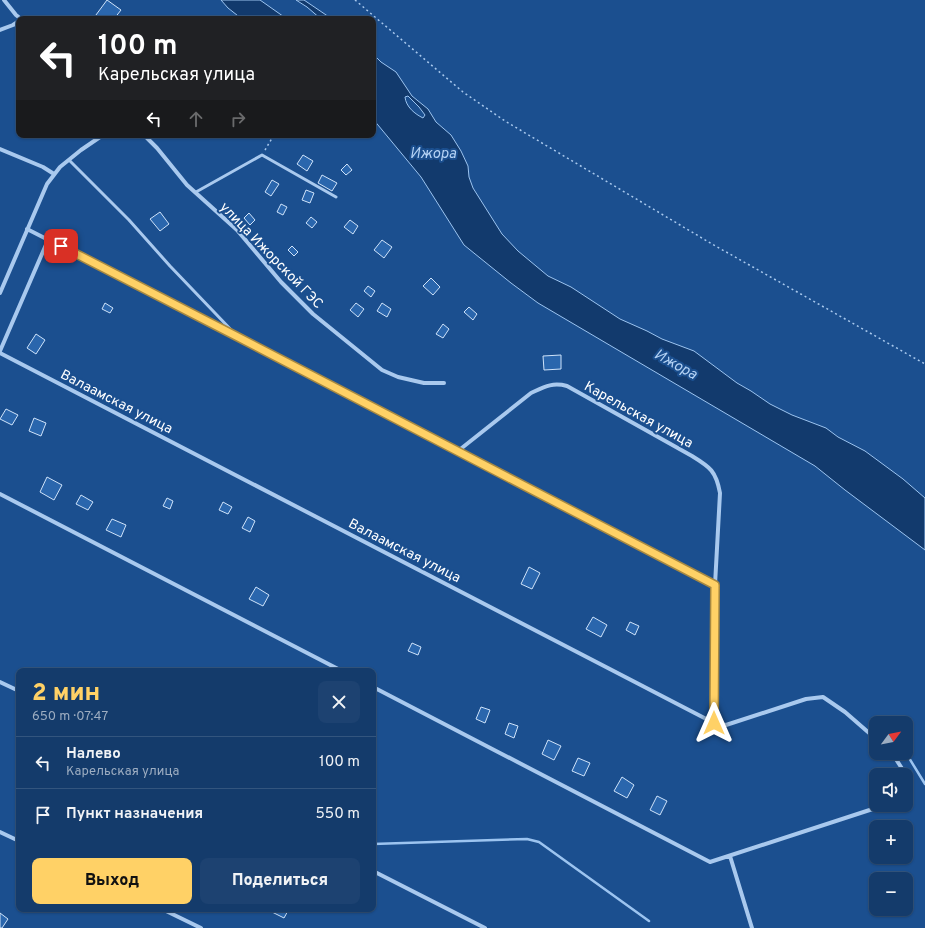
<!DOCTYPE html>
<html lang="ru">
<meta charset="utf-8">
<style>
:root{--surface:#143b6b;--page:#1d4271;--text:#f1f3f6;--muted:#9dadc1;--line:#33557e;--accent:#ffd166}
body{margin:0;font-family:Overpass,sans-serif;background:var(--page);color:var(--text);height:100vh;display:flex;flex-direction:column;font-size:15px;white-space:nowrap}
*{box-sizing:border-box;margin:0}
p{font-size:13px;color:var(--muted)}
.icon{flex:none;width:22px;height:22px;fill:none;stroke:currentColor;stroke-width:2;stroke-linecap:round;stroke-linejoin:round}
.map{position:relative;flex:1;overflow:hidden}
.drawer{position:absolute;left:16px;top:668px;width:360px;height:244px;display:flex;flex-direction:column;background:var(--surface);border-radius:8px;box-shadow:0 1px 3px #0004,0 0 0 1px var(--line)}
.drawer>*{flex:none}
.hud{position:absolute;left:16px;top:16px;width:360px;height:122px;border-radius:8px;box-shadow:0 1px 3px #0004,0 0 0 1px var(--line);background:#202124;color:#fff;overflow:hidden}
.needle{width:26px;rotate:58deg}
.controls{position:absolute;left:869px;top:716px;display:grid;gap:8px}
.controls a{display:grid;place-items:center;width:44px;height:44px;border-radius:8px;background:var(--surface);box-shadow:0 1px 3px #0004,0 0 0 1px var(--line);font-size:20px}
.pin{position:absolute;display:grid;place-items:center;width:34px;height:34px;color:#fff;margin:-17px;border-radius:8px;box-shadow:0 2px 6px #0006}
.me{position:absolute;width:44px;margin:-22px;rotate:0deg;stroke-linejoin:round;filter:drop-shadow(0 0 3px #0008)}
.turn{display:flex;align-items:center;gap:14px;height:84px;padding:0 16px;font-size:18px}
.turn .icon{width:52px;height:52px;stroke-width:2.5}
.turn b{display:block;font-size:28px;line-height:34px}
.lanes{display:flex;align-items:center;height:38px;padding:0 16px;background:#0003;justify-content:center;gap:20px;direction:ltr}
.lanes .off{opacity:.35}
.round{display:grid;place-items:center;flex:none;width:42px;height:42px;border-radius:8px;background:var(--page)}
.head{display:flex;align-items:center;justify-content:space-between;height:68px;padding:0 16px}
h1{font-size:24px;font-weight:800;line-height:30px;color:var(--accent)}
.cta{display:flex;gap:8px;margin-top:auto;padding:8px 16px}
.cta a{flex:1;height:46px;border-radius:8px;background:var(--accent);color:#111;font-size:16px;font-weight:800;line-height:46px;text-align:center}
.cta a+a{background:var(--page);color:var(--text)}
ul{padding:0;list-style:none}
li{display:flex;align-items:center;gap:12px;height:52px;padding:0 16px;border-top:1px solid var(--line)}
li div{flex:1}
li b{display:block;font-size:15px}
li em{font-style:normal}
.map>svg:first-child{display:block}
.water{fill:#123a6d;stroke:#9cc4f0;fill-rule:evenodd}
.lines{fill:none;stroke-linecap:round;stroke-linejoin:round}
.stream{stroke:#9cc4f0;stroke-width:2.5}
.building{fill:#2a66ad;stroke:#cfe3fa}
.path{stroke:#a9c9ee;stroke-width:1.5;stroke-dasharray:2 3;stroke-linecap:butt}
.lane{stroke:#a9c9ee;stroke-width:3}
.street{stroke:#a9c9ee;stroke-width:4}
.route-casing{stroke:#a68842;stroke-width:10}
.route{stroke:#ffd166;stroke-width:7}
.labels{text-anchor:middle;stroke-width:4;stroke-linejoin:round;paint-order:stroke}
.street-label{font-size:14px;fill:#fff;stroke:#1b4f8f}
.water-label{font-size:15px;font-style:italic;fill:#b5d3f5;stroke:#1b4f8f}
</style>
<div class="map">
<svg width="925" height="928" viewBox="0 0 925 928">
<rect width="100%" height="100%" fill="#1b4f8f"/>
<path class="water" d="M221,0h39l27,19h-45l-14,-11z
M296,0h8l28,19h-11l-14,-12z
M373,54l8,8 15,10 16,24 16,13 8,13 15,13 10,16 7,15 1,11 4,11 29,46 16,17 30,25 23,11 49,32 27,12 15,8 32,12 43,32 14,8 19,13 22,11 34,13 12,9 27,14 38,28 22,19v52l-80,-60 -30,-24 -277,-163 -27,-20 -47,-38 -43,-68 -48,-58zM405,97l3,-1 11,11 6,8 -2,3c-8,-4 -17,-11 -18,-21z"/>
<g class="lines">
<path class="stream" d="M906,753l19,31
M373,844l154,-5 12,3 110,79"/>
</g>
<path class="building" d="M107,0l14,10 -7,9h-21z
M303,155l10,6 -6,10 -10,-7z
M347,164l5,6 -6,5 -5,-5z
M322,175l15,8 -5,8 -14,-8z
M272,180l7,4 -8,12 -6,-4z
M306,190l8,3 -4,10 -8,-3z
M281,204l6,3 -4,8 -6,-3z
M160,212l9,12 -9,7 -10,-12z
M249,213l6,7 -5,5 -6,-7z
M311,217l6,5 -5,6 -6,-5z
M350,220l8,6 -5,8 -9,-7z
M382,240l10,7 -8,11 -10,-8z
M292,246l6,6 -4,4 -6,-6z
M431,278l9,9 -7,8 -10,-9z
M368,286l7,5 -4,6 -7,-6z
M105,303l8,5 -3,5 -8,-4z
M356,303l8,6 -6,8 -8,-7z
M382,303l9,6 -4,8 -10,-6z
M469,307l8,7 -4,6 -9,-8z
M443,324l6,5 -6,9 -7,-4z
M36,334l9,6 -9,14 -9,-6z
M561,355v14l-17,1 -1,-14z
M6,409l12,6 -6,10 -12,-6z
M34,418l12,5 -5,13 -12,-5z
M47,477l15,8 -8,15 -14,-8z
M81,495l12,7 -5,8 -12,-6z
M167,498l6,3 -3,8 -7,-3z
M223,502l9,5 -4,7 -9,-4z
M248,517l7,4 -5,11 -8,-4z
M112,519l14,6 -5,12 -15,-7z
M529,567l11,6 -8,16 -11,-5z
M256,587l13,8 -6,11 -14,-7z
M593,617l14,8 -6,12 -15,-8z
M630,622l9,4 -4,9 -9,-5z
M412,643l9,4 -3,8 -10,-4z
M481,707l9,3 -5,13 -9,-4z
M509,723l9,3 -4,12 -9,-4z
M548,740l13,6 -7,14 -12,-6z
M578,758l12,5 -6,13 -12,-5z
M622,777l12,8 -7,13 -13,-7z
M657,796l10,5 -7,14 -10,-5z
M269,909h20l-5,9 -16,-8z
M0,913l8,6 -6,9h-2z"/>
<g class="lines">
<path class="path" d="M355,0l108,92 42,29 207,123 213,120
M265,150l9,-15"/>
<path class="lane" d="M69,160l60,60 41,46 66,69
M196,192l66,-37 74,42"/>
<path class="street" d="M4,0l12,15 5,4
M0,30l13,-5 6,-4
M144,135l13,13 30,37 50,45 44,52 32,32 69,56 16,7 26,6h20
M0,149l43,18 11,7
M27,229l209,107 479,249
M0,293l47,-109 13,-17 21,-17 22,-15
M0,351l48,-111
M0,353l714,370 12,2 80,-26 17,-2 22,15 31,27
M458,451l73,-58c13,-6 21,-11 36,-7l125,70c18,11 24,15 28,37l-5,92 -1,138
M0,494l342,177
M0,682l19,9
M373,687l337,175 175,-57
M892,753l9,14 4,8
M906,777l5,11 1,8 -6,2
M0,832l19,9
M730,856l22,72
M373,871l112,57
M162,909l39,19"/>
</g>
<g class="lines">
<g class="route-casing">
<path id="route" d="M61,246l175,90 479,249 -1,138"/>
</g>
<use href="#route" class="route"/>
</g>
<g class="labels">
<g class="street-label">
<text transform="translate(272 255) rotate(46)" y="5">улица Ижорской ГЭС</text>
<text transform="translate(117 401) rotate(27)" y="5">Валаамская улица</text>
<text transform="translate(639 414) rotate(29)" y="5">Карельская улица</text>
<text transform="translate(405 550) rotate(27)" y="5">Валаамская улица</text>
</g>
<g class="water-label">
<text x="433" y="158">Ижора</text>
<text transform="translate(676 364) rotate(29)" y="5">Ижора</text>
</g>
</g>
</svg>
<div class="controls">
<a><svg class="needle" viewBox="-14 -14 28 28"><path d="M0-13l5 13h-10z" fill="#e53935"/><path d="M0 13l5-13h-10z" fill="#9dadc1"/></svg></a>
<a><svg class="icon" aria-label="sound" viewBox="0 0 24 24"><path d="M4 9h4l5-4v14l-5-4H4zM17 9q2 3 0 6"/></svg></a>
<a>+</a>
<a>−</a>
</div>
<div class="pin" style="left:61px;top:246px;background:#d93025"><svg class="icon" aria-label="arrive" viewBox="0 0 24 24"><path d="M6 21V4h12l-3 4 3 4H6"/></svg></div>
<svg class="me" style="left:714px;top:723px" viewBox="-20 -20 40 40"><path d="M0-17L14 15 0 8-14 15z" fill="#ffd166" stroke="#fff" stroke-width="4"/></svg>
<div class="hud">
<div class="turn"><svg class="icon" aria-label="left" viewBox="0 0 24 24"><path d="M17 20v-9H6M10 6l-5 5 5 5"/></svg><div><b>100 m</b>Карельская улица</div></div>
<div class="lanes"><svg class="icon" aria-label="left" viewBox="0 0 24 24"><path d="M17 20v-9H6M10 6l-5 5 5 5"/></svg><svg class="icon off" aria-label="ahead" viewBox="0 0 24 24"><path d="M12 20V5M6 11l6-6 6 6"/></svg><svg class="icon off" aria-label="right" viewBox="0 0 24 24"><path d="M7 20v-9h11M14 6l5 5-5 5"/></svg></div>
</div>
<section class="drawer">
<div class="head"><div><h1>2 мин</h1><p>650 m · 07:47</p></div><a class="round"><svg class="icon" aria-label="close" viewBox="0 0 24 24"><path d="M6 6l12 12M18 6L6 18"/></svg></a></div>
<ul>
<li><svg class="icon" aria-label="left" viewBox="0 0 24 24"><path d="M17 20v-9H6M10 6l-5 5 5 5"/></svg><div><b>Налево</b><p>Карельская улица</p></div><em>100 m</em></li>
<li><svg class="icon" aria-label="arrive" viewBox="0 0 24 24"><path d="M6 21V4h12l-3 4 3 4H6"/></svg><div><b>Пункт назначения</b></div><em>550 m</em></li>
</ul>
<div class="cta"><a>Выход</a><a>Поделиться</a></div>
</section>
</div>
